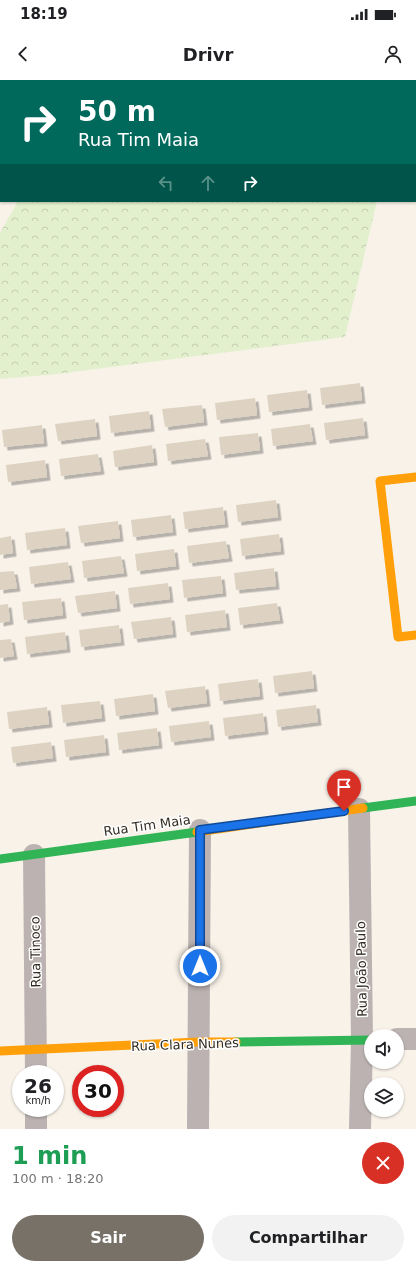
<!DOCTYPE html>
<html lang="pt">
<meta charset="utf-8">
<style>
:root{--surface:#fff;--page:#f2f2f2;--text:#202124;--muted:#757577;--accent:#787168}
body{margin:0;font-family:"DejaVu Sans",sans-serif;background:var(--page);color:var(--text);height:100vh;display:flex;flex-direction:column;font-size:15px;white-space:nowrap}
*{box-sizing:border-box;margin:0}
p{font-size:13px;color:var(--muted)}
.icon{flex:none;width:22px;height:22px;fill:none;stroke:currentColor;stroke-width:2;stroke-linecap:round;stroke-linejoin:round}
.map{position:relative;height:1049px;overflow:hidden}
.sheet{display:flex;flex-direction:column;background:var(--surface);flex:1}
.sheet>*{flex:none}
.guide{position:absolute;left:0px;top:0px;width:416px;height:122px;box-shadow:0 1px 3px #0004;background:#00695c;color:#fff;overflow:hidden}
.tools{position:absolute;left:364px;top:949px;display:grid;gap:8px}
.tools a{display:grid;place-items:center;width:40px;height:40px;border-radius:50%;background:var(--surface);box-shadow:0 1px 3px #0004;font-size:20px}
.speed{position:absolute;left:12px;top:985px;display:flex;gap:8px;font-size:20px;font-weight:700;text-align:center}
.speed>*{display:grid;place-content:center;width:52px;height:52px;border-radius:50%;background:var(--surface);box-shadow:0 1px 3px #0004;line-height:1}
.speed small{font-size:10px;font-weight:400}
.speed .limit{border:6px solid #d22;background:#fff;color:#111}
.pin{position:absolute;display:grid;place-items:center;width:34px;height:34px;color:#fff;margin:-41px -17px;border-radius:50% 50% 50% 0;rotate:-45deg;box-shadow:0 0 4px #0007}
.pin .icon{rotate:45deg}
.me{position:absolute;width:44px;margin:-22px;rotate:0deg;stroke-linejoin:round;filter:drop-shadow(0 0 3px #0008)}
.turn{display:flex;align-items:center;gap:14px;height:84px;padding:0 12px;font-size:18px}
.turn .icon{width:52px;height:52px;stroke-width:2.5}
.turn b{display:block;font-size:28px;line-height:34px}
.lanes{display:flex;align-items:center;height:38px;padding:0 12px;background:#0003;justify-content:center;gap:20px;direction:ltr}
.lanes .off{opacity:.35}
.round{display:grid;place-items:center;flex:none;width:42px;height:42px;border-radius:21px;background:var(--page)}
.overview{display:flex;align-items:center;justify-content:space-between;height:68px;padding:0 12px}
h1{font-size:24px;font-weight:700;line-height:30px;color:#1e9e55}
.cta{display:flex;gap:8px;margin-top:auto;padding:8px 12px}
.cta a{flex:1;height:46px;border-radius:24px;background:var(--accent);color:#fff;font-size:16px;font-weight:700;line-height:46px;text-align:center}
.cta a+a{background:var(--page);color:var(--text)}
.status{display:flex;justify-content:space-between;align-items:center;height:28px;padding:0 20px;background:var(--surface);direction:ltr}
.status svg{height:11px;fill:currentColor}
header{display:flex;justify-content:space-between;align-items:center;height:52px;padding:0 12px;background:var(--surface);font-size:18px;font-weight:700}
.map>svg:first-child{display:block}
.forest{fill:url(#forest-crowns)}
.building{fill:#ded3c2;filter:url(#shadow)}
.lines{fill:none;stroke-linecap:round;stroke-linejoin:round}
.street{stroke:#bcb2b2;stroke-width:22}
.fast{stroke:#30b455;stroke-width:9}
.slow{stroke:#ff9f0a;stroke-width:9}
.route-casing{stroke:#114b97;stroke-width:10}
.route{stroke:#1a73e8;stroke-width:7}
.labels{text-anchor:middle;stroke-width:3;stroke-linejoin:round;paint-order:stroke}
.street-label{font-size:13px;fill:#332c22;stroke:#fff}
</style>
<div class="status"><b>18:19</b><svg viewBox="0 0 49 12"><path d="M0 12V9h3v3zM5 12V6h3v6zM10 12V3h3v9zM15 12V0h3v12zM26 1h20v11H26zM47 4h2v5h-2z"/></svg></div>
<header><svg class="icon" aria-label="back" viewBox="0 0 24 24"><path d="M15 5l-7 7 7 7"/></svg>Drivr<svg class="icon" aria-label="person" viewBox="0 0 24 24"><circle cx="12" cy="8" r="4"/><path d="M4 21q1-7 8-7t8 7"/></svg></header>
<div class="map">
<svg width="416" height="1049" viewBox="0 0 416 1049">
<defs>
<pattern id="forest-crowns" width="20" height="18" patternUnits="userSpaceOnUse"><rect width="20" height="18" fill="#e3f0cd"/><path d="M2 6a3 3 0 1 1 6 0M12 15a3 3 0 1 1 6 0" fill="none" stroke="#c3ceb0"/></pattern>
<filter id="shadow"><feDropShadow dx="3.5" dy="3.5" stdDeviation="0" flood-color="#0004"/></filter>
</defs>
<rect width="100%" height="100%" fill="#f8f2e9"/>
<path class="forest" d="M27,0h378l-1,1z
M416,13v117l-1,-12z
M18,121h359l-32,136 -288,37 -57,5v-146z"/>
<path class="building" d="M360,303l2,17 -40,5 -2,-17z
M307,310l2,17 -40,5 -2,-17z
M255,318l2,17 -40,5 -2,-17z
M202,325l2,17 -39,5 -3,-18z
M149,331l2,17 -40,5 -2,-17z
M363,338l2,17 -39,5 -2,-17z
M95,339l2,17 -39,5 -3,-17z
M310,344l3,17 -40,5 -2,-17z
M42,345l2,18 -40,4 -2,-17z
M258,353l2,17 -39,5 -2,-18z
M205,359l3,17 -40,5 -2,-17z
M152,365l2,17 -39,5 -2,-16z
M98,374l3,17 -40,5 -2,-17z
M45,380l2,17 -39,5 -2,-17z
M276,420l2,17 -40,5 -2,-17z
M223,427l2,17 -40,5 -2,-17z
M171,435l2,17 -40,5 -2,-17z
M118,441l2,17 -39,5 -3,-17z
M65,448l2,17 -40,5 -2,-17z
M279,454l2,17 -39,5 -2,-17z
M11,456l2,17 -13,2v-17z
M226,461l3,17 -40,5 -2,-17z
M174,469l2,17 -39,5 -2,-17z
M121,476l3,17 -40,5 -2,-17z
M68,482l3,17 -40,5 -2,-17z
M274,488l2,18 -40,4 -2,-17z
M14,491l3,17 -17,2v-18z
M221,496l2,17 -39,5 -2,-18z
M168,503l2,16 -40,5 -2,-16z
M115,511l2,17 -39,5 -3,-17z
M61,518l2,17 -39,5 -2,-18z
M277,523l3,17 -40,5 -2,-17z
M8,524l2,17 -10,2v-18z
M225,530l2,17 -40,5 -2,-17z
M171,537l2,17 -39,5 -3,-17z
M119,545l2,17 -40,5 -2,-17z
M65,552l2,17 -40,5 -2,-17z
M11,559l3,17 -14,2v-18z
M312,591l2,17 -39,5 -2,-17z
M258,599l2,17 -40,5 -2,-17z
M205,606l2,17 -39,5 -3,-17z
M153,614l2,17 -39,5 -2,-17z
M100,621l2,17 -39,5 -2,-18z
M316,625l2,17 -40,5 -2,-17z
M47,627l2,17 -40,5 -2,-17z
M263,633l2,18 -40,5 -2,-18z
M209,641l2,16 -40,5 -2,-16z
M157,648l2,17 -40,5 -2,-17z
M104,655l2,17 -40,5 -2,-17z
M51,662l2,16 -40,5 -2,-16z"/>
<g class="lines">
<path class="street" d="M105,1l1,-1
M0,76l1,-1
M359,729l3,231 -2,89
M34,775l2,219
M397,959h19
M36,1028v21
M198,1049l2,-299"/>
<path class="fast" d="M363,728l53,-7
M0,779l197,-27
M236,962l135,-2"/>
<path class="slow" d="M416,397l-36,4 18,156 18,-2
M197,752l166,-24
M0,971l199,-9h37"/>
</g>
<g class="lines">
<g class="route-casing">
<path id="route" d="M200,886v-136l144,-19"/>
</g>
<use href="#route" class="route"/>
</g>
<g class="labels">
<g class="street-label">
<text transform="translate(147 745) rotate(-8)" y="5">Rua Tim Maia</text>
<text transform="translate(35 872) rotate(-91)" y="5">Rua Tinoco</text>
<text transform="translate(361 889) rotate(-91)" y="5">Rua João Paulo</text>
<text transform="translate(185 964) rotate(-2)" y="5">Rua Clara Nunes</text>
</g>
</g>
</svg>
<div class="tools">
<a><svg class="icon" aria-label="sound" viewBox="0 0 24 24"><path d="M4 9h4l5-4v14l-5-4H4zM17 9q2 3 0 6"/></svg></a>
<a><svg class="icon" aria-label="layers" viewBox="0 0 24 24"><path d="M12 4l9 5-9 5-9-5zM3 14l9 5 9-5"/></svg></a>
</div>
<div class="speed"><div>26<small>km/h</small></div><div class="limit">30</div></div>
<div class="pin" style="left:344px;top:731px;background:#d93025"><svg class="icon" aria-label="arrive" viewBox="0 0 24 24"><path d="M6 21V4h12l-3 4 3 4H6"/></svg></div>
<svg class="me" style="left:200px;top:886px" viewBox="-20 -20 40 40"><circle r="17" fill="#1a73e8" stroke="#fff" stroke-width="3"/><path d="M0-11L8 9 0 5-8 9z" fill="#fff"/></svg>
<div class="guide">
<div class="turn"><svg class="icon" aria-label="right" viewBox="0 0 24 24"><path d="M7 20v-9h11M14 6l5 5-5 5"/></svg><div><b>50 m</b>Rua Tim Maia</div></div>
<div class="lanes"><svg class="icon off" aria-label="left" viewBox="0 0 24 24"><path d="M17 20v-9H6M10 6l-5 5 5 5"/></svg><svg class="icon off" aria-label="ahead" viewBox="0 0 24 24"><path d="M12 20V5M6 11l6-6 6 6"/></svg><svg class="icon" aria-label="right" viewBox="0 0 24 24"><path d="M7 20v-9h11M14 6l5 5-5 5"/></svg></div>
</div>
</div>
<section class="sheet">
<div class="overview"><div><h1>1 min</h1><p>100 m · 18:20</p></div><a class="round" style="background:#d93025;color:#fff"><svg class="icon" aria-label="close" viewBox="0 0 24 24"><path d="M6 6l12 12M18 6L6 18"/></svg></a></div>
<div class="cta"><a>Sair</a><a>Compartilhar</a></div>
</section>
